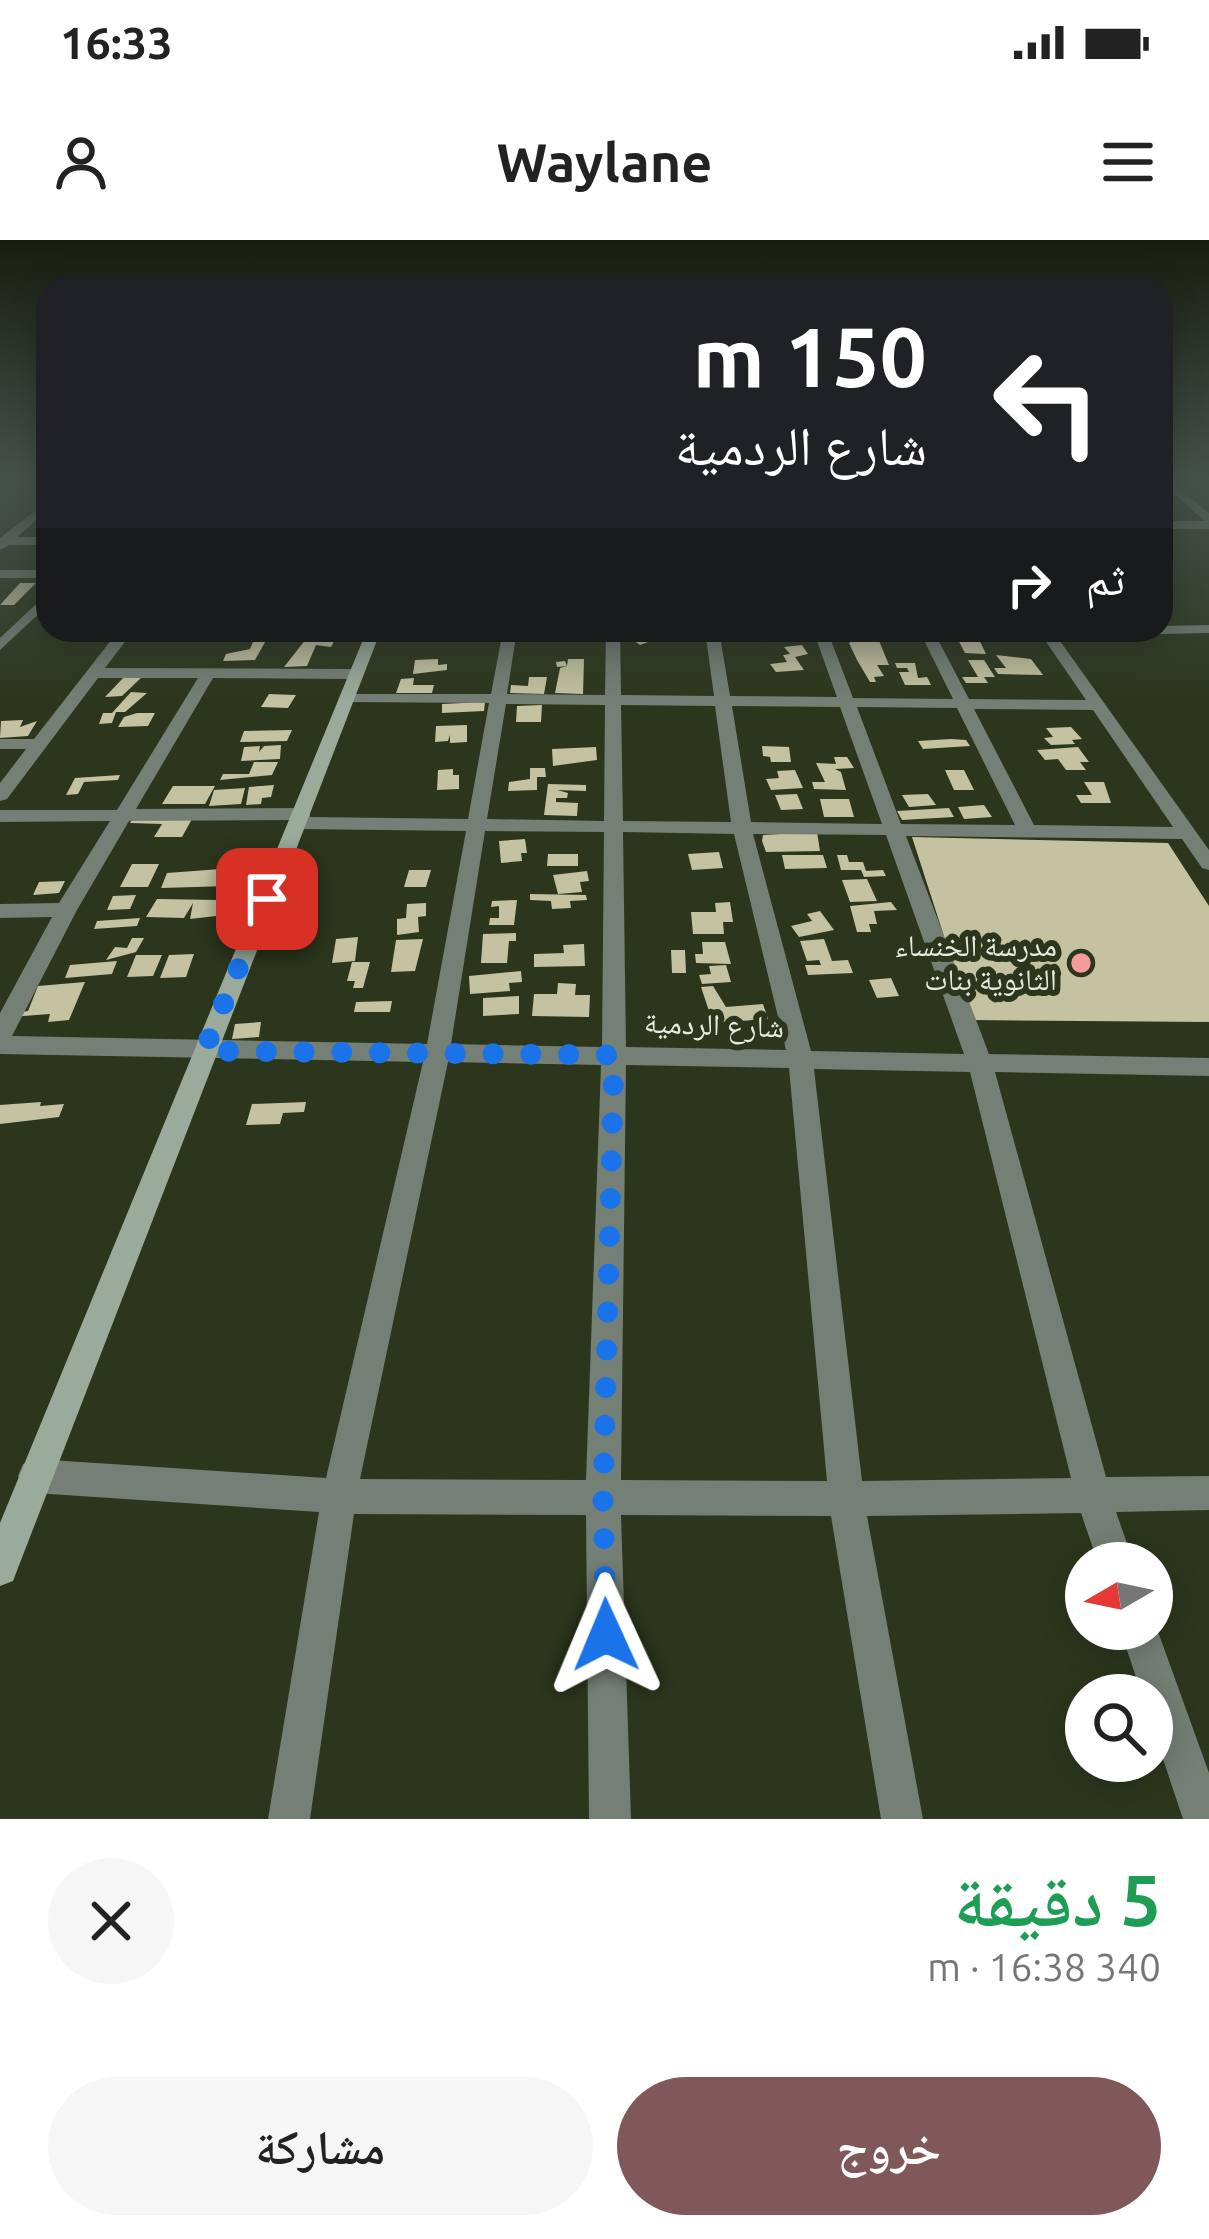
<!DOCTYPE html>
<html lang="ar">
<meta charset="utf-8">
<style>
:root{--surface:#fff;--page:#f6f6f6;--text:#222;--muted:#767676;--accent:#815859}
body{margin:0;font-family:Ubuntu,"Noto Naskh Arabic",sans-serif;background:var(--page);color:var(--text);direction:rtl;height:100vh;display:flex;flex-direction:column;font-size:45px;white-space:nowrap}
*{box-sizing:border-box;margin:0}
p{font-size:39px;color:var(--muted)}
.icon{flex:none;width:66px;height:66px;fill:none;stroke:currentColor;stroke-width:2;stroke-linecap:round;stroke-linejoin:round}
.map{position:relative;height:1579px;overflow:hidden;direction:ltr}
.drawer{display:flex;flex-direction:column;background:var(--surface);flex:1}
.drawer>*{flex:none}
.top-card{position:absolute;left:36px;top:36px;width:1137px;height:366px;border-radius:36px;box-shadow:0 6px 30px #0003;direction:rtl;background:#202124;color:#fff;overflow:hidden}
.needle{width:78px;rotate:261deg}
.tools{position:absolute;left:1065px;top:1302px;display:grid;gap:24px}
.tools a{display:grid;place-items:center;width:108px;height:108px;border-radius:50%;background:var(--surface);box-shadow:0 6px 30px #0003;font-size:60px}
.pin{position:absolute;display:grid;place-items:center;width:102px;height:102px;color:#fff;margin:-51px;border-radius:24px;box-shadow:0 6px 18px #0006}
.me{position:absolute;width:132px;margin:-66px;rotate:359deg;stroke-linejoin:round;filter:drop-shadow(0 0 9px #0008)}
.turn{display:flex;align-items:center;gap:42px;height:252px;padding:0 48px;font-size:54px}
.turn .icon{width:156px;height:156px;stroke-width:2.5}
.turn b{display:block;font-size:84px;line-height:102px}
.then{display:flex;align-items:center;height:114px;padding:0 48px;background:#0003;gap:24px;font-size:45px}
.round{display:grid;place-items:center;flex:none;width:126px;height:126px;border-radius:63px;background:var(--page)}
.overview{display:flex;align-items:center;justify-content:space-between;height:204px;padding:0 48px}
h1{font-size:72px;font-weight:600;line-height:90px;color:#1e9e55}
.primary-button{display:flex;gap:24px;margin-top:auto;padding:24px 48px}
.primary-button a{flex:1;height:138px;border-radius:72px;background:var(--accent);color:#fff;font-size:48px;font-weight:600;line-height:138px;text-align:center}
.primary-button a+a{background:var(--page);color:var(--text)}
.status{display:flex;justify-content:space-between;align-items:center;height:84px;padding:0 60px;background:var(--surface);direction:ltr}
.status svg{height:33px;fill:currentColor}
header{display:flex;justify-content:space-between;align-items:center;height:156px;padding:0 48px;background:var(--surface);font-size:54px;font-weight:600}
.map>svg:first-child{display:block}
.building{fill:#c4c2a1}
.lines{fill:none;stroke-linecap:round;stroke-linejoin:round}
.street{fill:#747f75;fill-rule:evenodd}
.secondary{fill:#9aab9b;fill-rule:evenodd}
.route{stroke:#1a73e8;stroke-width:21;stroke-dasharray:0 37.8}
.poi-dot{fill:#f59b9d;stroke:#2c361c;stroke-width:4.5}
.labels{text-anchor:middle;stroke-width:12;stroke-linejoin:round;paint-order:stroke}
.poi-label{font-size:30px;fill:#e6ecdd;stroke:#2c361c;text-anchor:end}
.street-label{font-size:30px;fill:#e6ecdd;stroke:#2c361c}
</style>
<div class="status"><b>16:33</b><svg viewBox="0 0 49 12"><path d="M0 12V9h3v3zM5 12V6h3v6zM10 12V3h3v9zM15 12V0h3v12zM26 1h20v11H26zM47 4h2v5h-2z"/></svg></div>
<header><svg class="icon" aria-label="menu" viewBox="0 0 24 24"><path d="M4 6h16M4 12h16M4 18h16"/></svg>Waylane<svg class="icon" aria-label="person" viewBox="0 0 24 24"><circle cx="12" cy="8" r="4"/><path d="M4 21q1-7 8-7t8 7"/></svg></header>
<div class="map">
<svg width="1209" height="1579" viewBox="0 0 1209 1579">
<rect width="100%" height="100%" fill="#2c361c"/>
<path class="building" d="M20,343h16l-22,22h-14z
M313,390h27l-9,17 -15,-2 -9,21 -23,1z
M639,390h40v1l-39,14 -16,-11z
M848,390h16l3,8 -1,-7h9l14,34h-12l7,11 -10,1 2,5h-6l-13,-22 -8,-17 3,-2h-10l-3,-6 11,-1z
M953,390l24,5 9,19 -21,-1z
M256,395h13l-14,25 -32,1 3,-7 24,-5z
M802,405l6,9 -13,3 9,13 -28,2 -6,-8 17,-2 -4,-7 7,-1 -6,-7z
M996,415l35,4 12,16 -45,-1 -4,-6h12z
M438,419v6l9,-1v6l-34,4 2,-14z
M568,419h16l-1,35 -28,-1 5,-25 7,-2 -10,1 -1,-5 9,-1 2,5z
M968,420h16l11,17h-11l4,6h-22l-4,-6h16z
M895,423h20l3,15 9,-1 4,8h-26l-6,-13h10l-2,-4h-10z
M125,436h18l-21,20 -17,1z
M529,437h18l-3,17 -34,-1 1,-8 17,1z
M414,438l-1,7h21l-2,8h-36l5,-14z
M131,452l16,1 -22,19h-9l-4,11 -13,1 4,-11h9z
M269,454l27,1 -8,13 -27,-1z
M485,462l-1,9 -42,2v-9z
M542,465l-1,17h-25l1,-16z
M137,473h18l-7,13 -30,1 6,-10z
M23,480l-3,7 17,-6 -9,15 -28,2 1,-17z
M467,485v17l-17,1v-8l-2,6 -13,1 1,-16z
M1071,487l11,12 -10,1 3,4 -24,1 -7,-7 9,-1 -7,-9z
M292,490l-5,11 -47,1 4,-11z
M951,499l15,1 4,6 -47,3 -5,-8z
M281,505l-1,14 -39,2 3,-14 16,-1 -1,6 5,-6z
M762,506l27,1 2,15h-20l-1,-5 -7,-1z
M596,507l1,13 -44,6 -1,-17z
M1078,507l11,15h-9l6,8h-20l-8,-11 -13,1 -8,-10z
M834,517h13l7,11 -19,1 6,3 5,18 -32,-1 -2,-7h13l-9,-19 20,1z
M254,522h24l-6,13 -52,5 3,-6h26z
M530,528h15l1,9h-9v13l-29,1 1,-9 21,-3z
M453,529v6h6v14l-22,1 1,-20z
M795,530l8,18 -32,2 -5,-11 13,-1 -2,-7z
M945,530h19l10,20h-20z
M120,535l-2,5 -34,2 -6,12 -12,1 9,-17z
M1084,542h20l7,21h-30l-5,-8h16z
M548,544l38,1v6l-29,-1 11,3 -1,5h-11v4l22,1 -1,13 -33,-1z
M274,545l-3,12 -9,1 -1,6 -15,1 3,-18z
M173,546h42l-10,18h-43z
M245,548l-4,16 -32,2 5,-16z
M797,554l6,15 -22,1 -6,-15z
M928,554l8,11 -27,2 -7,-12z
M820,559h29l5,18h-30z
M984,565l8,12 -28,2 -6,-12z
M949,568l5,9 -52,3 -5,-9z
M133,578l59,1 -10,18h-28l8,-13 -32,-1z
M817,592l3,19 -54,1 -4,-11 1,-6z
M912,597l256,6 41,63v116l-238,-2z
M525,599l2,14h-6l1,8 -21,2 -2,-22z
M719,612l4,16 -31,2 -4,-16z
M548,614h30v12h-31z
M782,615h41l4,13 -42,1z
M837,615h10l2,7h14l3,9 17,-1 3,6 -22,1 -3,-7h-20z
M132,624h27l-11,23h-28z
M234,628l-6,18 -67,2 6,-15z
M409,630h22l-5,17h-22z
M587,631l2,10 -9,1 2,10 -24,2 -5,-19z
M867,639l10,22 -27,1 -8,-22z
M65,641l-6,12 -26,2 6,-13z
M530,654l56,1 1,5 -17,1 1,7 -19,1 -1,-8 -21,-1z
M136,655l-6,14 -23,1 6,-14z
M157,659l62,1 -3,16 -26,3 3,-16 -9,15 -38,-1z
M517,660l-3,25h-25l1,-7h9v-12l-8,1 1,-6z
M730,662l3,20h-10l1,12h-31l-2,-22h25l-1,-9z
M891,662l6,8 -23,1 3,13h-8l2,8h-14l-7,-26z
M426,663v13l-8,1 1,15 -22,3v-16l9,-1 1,-14z
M820,671l14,19 -35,7 -8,-11 21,-5 -5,-7z
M140,678l-3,8 -43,3 3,-8z
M516,693v8h-7l-2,22h-26l2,-29z
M358,697l-3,24 -23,2 4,-24z
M132,698h12l-8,14 -30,8 9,-13 12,1z
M423,699l-8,32 -24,1 5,-32z
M824,699l8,22 16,-1 5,13 -45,2 -3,-10h16l-2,-5 -12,1 -7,-20z
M702,702h23l6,22 -35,-1 -1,-9h8z
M584,704l1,22 -51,1v-13l30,-1 -1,-8z
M671,710h14l1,23h-14z
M194,714l-8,23 -26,1 9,-23z
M136,715h26l-9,21 -26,1z
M117,721l-5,13 -47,4 5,-13z
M352,722h18l-7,26h-10l2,-7h-8z
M726,725l5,17 -29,2 -3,-9 12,-1 -2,-8z
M521,731l1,11 -13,1 1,8 -40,3 -1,-18z
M891,738l8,18 -22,2 -8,-18z
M85,742l-16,38 -21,2 2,-8 -40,3 2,-4 16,-2 10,-25z
M558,743l18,1 -1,11h15l-1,22 -57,-1 2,-22h23z
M713,746l13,21 37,-3 5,15 -55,4 -12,-36z
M519,756v18l-36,2v-18z
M392,761l-2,11h-36l2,-10z
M261,782l-2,15 -27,2 3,-15z
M41,862l-1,4 24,-2 -5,13 -59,7v-19z
M306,862l-2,10 -21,1 -3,11 -34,1 6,-21z"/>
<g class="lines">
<path class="street" d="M1161,242h10l38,31v16h-48v-8h44z
M48,261v9l-31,27h31v8h-39l-9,5v-12z
M0,330h48v8h-48z
M48,353v12l-48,45v-12z
M1209,385v8l-48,1 -7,-4h7v-4z
M119,390h15l-29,38 251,1 8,5 -8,5 -143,-1 -77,131 167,-1 7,2v7l158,2 21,-116 -142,-1 -6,-2v-6h150l12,-64h14l-10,64 98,1 1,-65h14l1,65 93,1 -9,-66h14l11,66 107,1 -24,-67h14l26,68 100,1 -34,-69h14l36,69 117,1 -48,-70h68l-7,4h-44l154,216v20l-7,-2 -20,-29 -276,-3 83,218 220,4v18l-214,-4 111,405 103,-1v34l-93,2 18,51h-36l-17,-50 -214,3 56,303h-42l-50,-303 -210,-1 10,304h-42l-3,-304 -232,-1 -44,305h-42l51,-307 -284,-19 -12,-5 -5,-12 5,-12 12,-5 291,19 97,-416 -423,-8v-41l52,-96 -52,1v-14l59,-1 51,-82 -110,1v-12h117l81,-132h-100l-91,121 -7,2v-18l26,-34h-26v-10h34zM506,464l99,1 -1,116 -117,-2zM621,465l94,1 16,116 -108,-1zM732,466l108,1 42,117 -131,-2zM857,467l100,1 58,117 -114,-1zM974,469l119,1 80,117 -139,-2zM291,580v7l7,2 168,2 -39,213 -415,-8 65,-126 52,-89zM485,591l119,1 -2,215 -151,-3zM623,592l111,2 52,216 -160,-3zM753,594l133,1 78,219 -153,-3zM448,822l153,3 -15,415 -226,-1zM626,825l163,3 38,413 -206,-1zM814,829l156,3 101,406 -209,3z
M1152,1375l57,158v46h-26l-31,-93v-31h-10l-22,-66h32z"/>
<path class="secondary" d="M367,390h14l-363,938 -5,13 -13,5v-63z"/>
</g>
<linearGradient id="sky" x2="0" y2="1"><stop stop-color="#181e0f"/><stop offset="0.52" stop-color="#45524b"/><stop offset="1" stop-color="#45524b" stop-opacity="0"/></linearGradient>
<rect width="1209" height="463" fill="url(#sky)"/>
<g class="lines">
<path class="route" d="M267,659l-63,152 410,4 -11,442 3,138"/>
</g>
<circle class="poi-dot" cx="1081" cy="723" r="12"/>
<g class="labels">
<g class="poi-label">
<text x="1057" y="716">مدرسة الخنساء<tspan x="1057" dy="34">الثانوية بنات</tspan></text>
</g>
<g class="street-label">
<text transform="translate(714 785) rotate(2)" y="10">شارع الردمية</text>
</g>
</g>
</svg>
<div class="tools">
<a><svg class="needle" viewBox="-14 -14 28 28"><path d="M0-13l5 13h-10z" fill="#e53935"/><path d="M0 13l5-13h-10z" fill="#767676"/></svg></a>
<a><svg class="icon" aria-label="search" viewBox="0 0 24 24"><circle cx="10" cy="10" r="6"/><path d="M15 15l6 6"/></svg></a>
</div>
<div class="pin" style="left:267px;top:659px;background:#d93025"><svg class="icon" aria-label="arrive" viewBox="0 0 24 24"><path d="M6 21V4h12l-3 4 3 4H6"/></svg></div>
<svg class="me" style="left:606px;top:1395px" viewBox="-20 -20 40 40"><path d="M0-17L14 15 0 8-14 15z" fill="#1a73e8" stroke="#fff" stroke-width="4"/></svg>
<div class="top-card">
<div class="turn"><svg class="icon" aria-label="left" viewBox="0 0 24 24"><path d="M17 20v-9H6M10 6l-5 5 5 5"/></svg><div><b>150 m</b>شارع الردمية</div></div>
<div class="then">ثم<svg class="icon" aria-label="right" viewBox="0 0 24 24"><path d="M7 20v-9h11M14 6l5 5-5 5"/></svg></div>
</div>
</div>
<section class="drawer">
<div class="overview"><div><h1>5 دقيقة</h1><p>340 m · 16:38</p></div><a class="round"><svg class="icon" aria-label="close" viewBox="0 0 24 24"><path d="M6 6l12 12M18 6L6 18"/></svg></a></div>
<div class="primary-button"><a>خروج</a><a>مشاركة</a></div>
</section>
